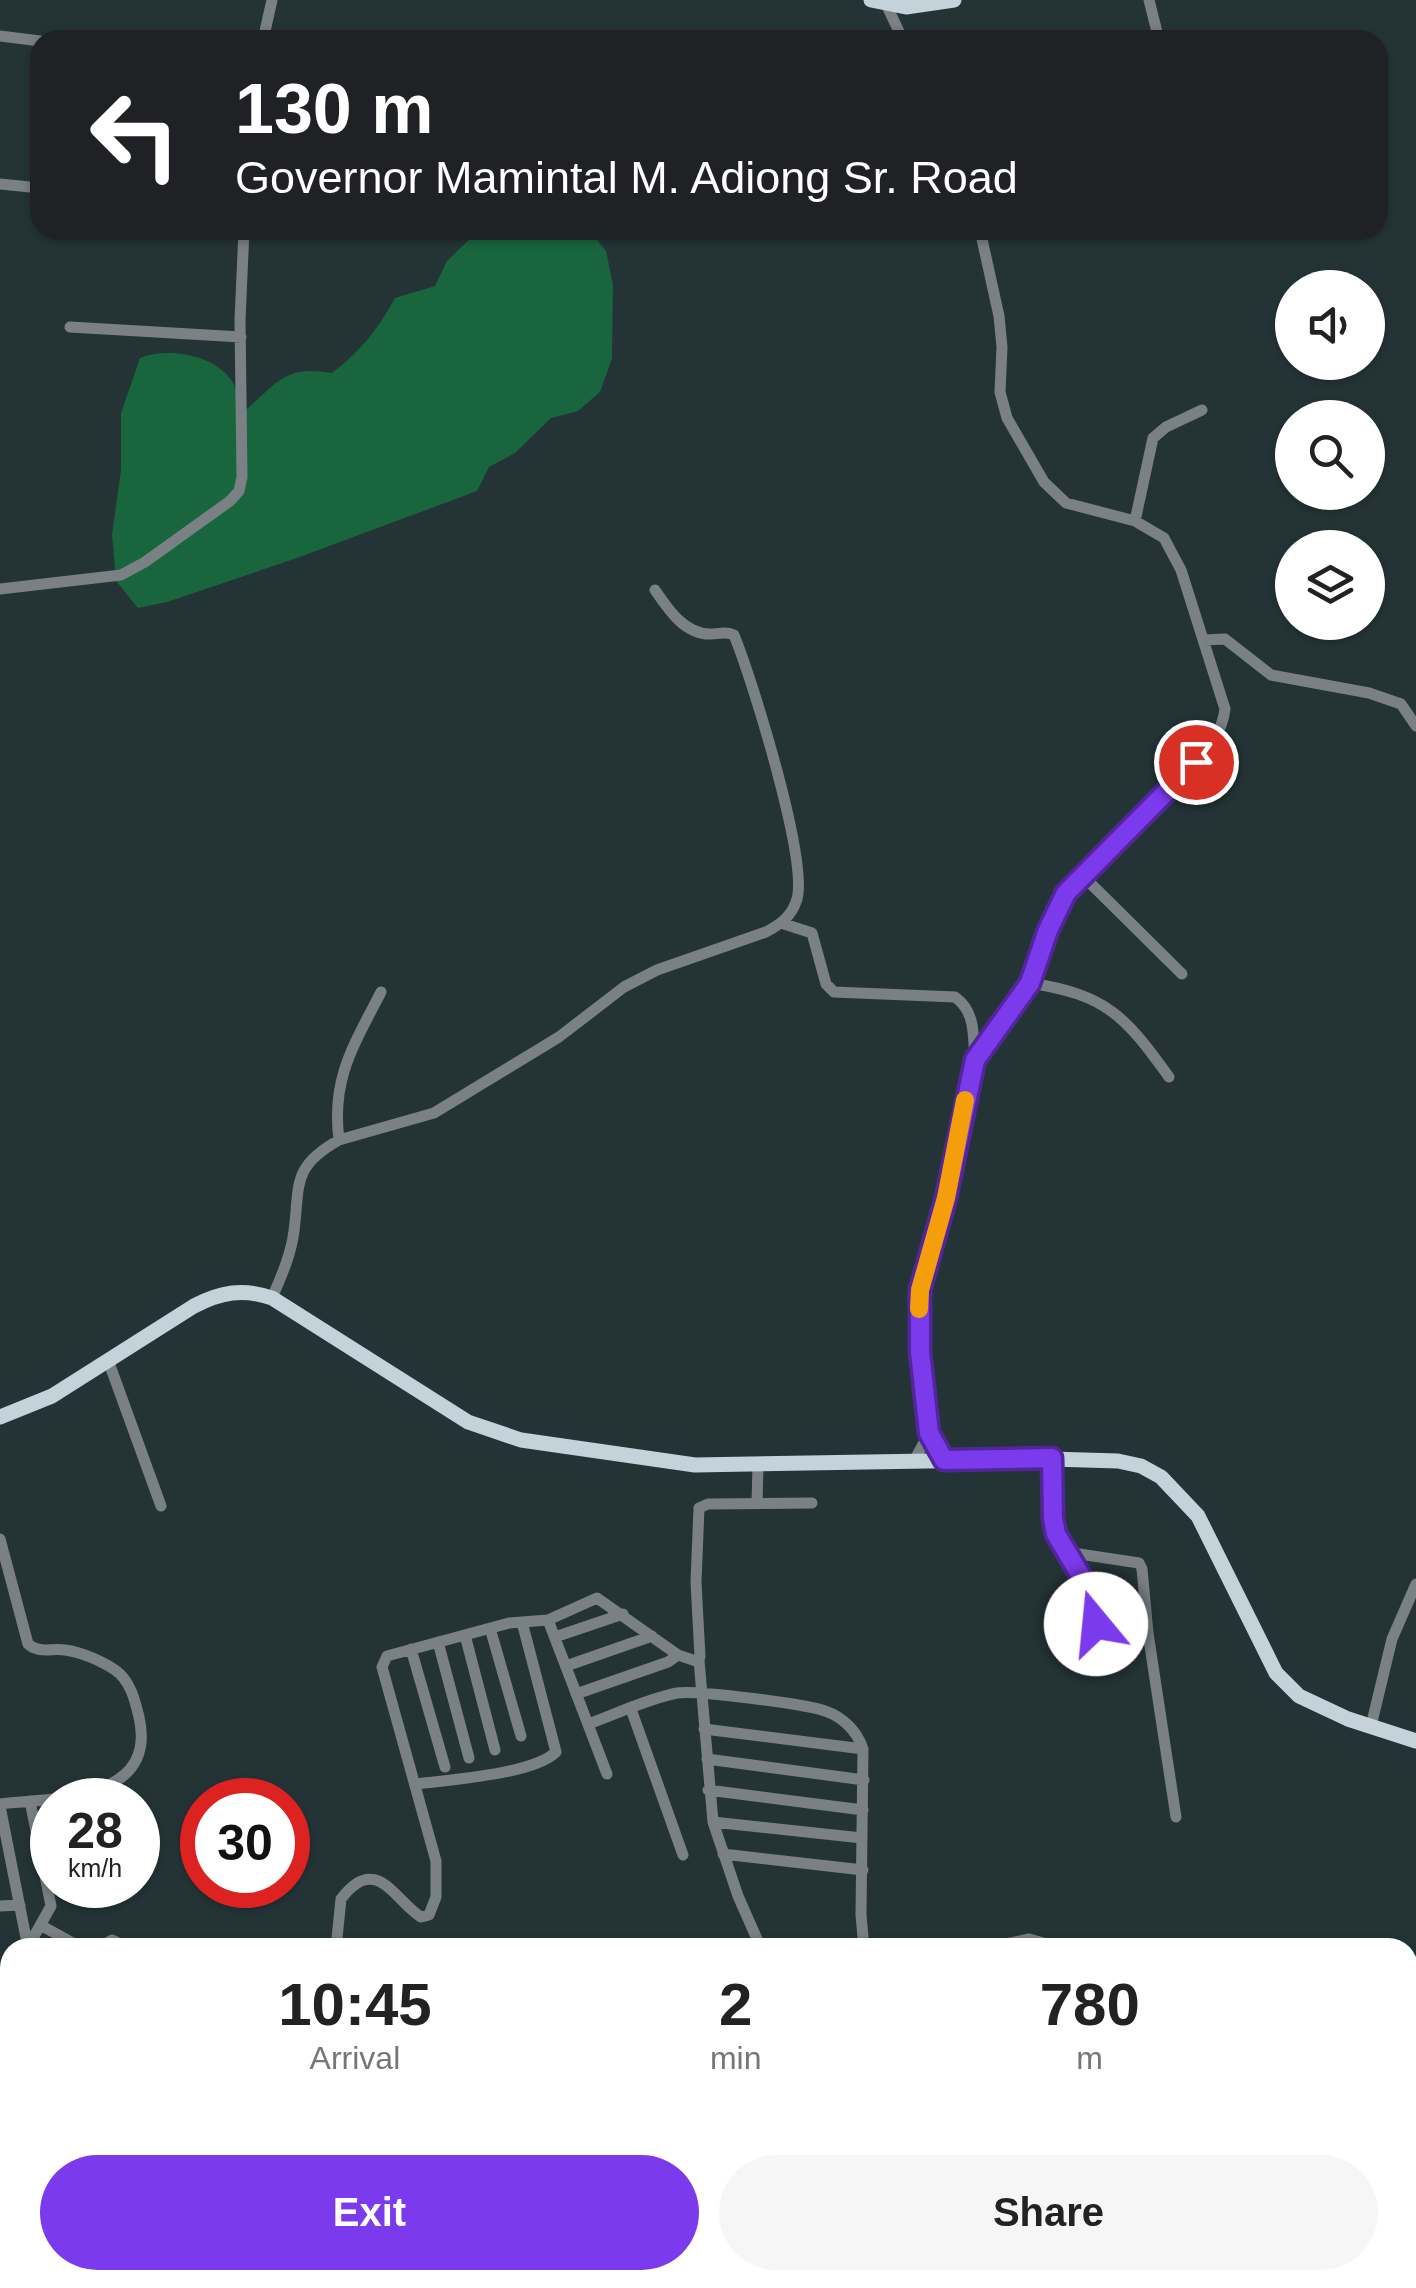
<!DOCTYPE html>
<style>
:root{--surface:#fff;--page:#f6f6f6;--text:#222;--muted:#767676;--accent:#7c3aed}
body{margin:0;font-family:Helvetica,sans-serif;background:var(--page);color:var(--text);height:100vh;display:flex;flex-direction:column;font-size:38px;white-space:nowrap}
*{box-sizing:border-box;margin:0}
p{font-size:32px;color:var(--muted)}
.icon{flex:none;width:55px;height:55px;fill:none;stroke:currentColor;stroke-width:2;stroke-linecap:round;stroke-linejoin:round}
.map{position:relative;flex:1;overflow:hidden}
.side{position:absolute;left:0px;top:1938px;width:1418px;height:352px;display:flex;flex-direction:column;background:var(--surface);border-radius:30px 30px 0 0;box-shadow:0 2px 8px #0004}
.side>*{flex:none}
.guide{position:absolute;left:30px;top:30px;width:1358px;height:210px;border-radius:30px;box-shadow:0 2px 8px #0004;background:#202124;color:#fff;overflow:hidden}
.buttons{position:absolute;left:1275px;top:270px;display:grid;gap:20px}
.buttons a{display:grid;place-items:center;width:110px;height:110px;border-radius:50%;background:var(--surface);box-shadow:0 2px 8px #0004;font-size:50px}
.speed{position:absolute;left:30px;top:1778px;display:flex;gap:20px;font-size:50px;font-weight:700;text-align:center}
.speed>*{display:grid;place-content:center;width:130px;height:130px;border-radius:50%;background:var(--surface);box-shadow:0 2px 8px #0004;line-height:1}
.speed small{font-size:25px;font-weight:400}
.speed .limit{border:15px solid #d22;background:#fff;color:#111}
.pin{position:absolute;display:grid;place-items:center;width:85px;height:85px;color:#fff;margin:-42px;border:5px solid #fff;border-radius:50%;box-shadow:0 2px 10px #0007}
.me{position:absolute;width:110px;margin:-55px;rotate:343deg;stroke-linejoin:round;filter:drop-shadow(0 0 8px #0008)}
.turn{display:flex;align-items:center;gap:35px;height:210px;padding:0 40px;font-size:45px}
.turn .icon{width:130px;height:130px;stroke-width:2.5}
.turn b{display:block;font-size:70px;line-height:85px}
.eta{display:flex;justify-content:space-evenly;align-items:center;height:170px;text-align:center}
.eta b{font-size:60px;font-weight:600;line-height:70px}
.primary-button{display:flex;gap:20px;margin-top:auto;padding:20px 40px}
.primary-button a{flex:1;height:115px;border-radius:60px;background:var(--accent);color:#fff;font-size:40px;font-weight:600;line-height:115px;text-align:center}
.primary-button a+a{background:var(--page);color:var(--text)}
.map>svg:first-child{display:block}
.forest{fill:#19653e}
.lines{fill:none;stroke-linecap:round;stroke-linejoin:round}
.minor{stroke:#7a8185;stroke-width:11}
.major{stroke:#c4d2da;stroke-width:15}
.route-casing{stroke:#51269a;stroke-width:25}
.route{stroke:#7c3aed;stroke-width:18}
.slow{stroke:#f59e0b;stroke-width:18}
</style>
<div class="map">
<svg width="1416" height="2288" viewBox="0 0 1416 2288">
<rect width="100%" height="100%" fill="#243436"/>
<path class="forest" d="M479,230h110l17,21 7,34 -1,73 -12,34 -22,19 -27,7 -36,35 -26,14 -12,24 -180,67 -130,44 -29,6 -22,-27 -4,-47 9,-64v-57l19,-55c27,-11 74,-4 92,23 5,8 6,22 10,32 34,-28 41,-49 90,-40 29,-22 46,-44 63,-75l40,-12 12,-25z"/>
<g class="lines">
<path class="minor" d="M1149,0l10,40
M886,4l17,36
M0,36l40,5
M263,40l9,-40
M0,184l40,4
M70,327l171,10
M1135,521l18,-83 13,-11 36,-17
M0,589l121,-14 24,-13 85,-61 9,-10 3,-14 -2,-157 4,-90
M1204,640l21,-1 46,36 98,18 32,11 15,22
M1082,875l100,99
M781,923l31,10 14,51 8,8 121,5c21,15 18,39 20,63
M1030,983c77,12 95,33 139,94
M339,1140c-8,-62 15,-95 42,-148
M272,1298c9,-21 19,-43 22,-67 6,-46 -3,-64 45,-91l95,-27 125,-76 65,-50 33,-17 109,-38c15,-8 26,-16 31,-33 11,-40 -45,-220 -63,-264 -9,-4 -13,-1 -24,-1 -26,0 -42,-25 -55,-44
M108,1360l53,146
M1051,1459l2,59 3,16 25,42 10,41 11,10 46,6 28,184
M945,1460l-16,-27 -9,-81v-62l27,-92 28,-138 55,-77 18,-53 18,-37 130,-131c15,-17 26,-30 29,-53l-44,-139 -17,-32 -29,-17 -69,-18 -22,-21 -37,-64 -7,-26 2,-45 -3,-31 -19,-86
M914,1461l15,-28
M757,1503l1,-37
M0,1539l28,105c12,10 23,4 37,6 16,2 37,11 50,20 15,10 20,30 24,47 19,84 -84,81 -139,87
M1066,1552l73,11 3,6 6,64
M548,1620l59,154
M490,1628l31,108
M465,1635l30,115
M555,1637l68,-23
M438,1642l31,116
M411,1649l34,118
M699,1660l14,162 25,74 23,52
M566,1666l86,-30
M576,1694l92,-32 10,-7
M631,1709l52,146
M588,1724c28,-10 59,-25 89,-31 19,-3 129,11 148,18 18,6 32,20 38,38l-2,166 3,33
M1371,1726l21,-87 24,-55
M704,1729l159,20
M707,1759l157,21
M416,1784c33,-4 118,-10 140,-32l-34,-130
M708,1790l155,20
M0,1806l28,142
M713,1822l149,16
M723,1854l140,16
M0,1906l20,-1
M42,1926l40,22
M28,1947l23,-41 -21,-105
M97,1948l15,-8 16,8
M336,1948l5,-49c35,-47 54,2 80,18l8,-2 7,-18v-36l-54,-194 5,-11 122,-33 39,-3 49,-22 81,57 18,6 4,-4 -4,-75 3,-74 9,-4 104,-1
M987,1948l42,-9 33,9
M0,2055l10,-3
M1408,2068l8,2
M0,2085l10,-3
M0,2114l10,-3
M0,2144l10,-3
M0,2150l10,36
M0,2202l10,-3
M0,2231l10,-4
M0,2252l10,2
M126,2280l12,3 10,-3
M446,2280l1,8
M1034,2288l9,-8"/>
<path class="major" d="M871,0l35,7 48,-7
M0,1417l52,-21 142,-90c27,-14 49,-18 78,-8l196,124 53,18 174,25 356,-6 67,2 23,5 20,11 37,39 78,157 23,23 49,23 68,22"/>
</g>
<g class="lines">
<g class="route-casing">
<path id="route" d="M1096,1624l-5,-7 -10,-41 -25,-42 -3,-16 -1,-60 -108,2 -15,-27 -9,-81v-62l26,-92 29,-138 55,-77 18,-53 18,-37 130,-131"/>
</g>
<use href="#route" class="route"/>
<path class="slow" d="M919,1309l1,-19 26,-92 19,-98"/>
</g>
</svg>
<div class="buttons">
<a><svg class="icon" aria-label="sound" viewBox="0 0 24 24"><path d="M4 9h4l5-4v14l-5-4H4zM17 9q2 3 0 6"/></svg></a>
<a><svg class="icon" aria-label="search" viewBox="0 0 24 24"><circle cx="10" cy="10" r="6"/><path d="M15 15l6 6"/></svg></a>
<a><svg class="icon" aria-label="layers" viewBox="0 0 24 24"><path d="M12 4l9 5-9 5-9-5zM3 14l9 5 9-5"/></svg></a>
</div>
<div class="speed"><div>28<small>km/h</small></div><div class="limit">30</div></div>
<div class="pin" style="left:1196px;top:762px;background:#d93025"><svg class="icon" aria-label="arrive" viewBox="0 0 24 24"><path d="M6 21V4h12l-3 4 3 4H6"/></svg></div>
<svg class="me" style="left:1096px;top:1624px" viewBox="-20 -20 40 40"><circle r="19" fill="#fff"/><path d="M0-13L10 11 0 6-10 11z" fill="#7c3aed"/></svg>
<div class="guide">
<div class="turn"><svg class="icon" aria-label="left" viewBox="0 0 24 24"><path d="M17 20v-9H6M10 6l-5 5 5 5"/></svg><div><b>130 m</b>Governor Mamintal M. Adiong Sr. Road</div></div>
</div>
<section class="side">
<div class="eta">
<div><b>10:45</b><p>Arrival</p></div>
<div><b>2</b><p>min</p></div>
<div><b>780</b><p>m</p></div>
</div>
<div class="primary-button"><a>Exit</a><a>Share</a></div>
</section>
</div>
